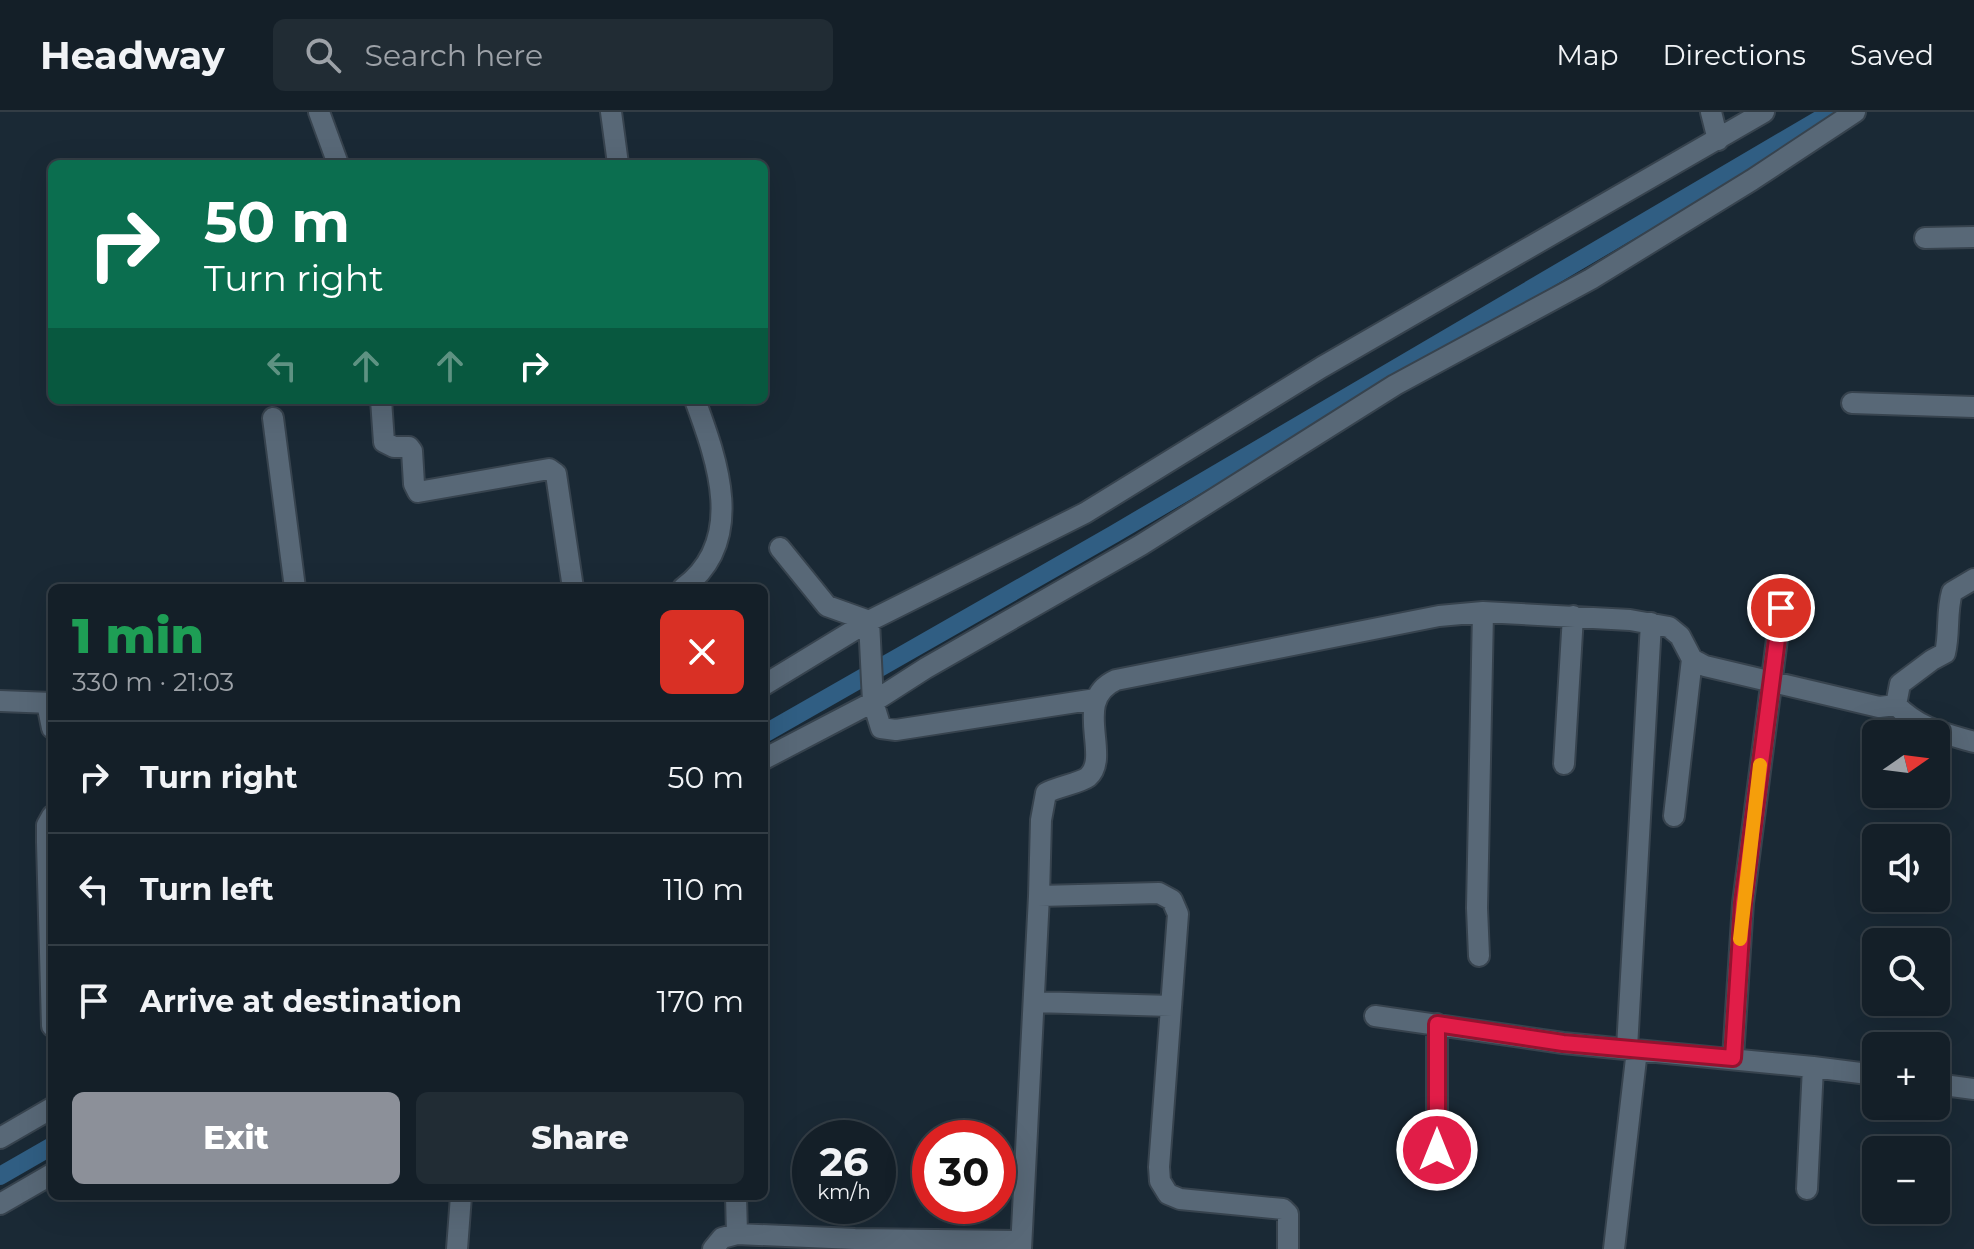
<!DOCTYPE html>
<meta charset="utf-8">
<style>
:root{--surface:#141f28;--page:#212c34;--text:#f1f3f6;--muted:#9da2a8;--line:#333d45;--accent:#8c9099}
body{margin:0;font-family:Montserrat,sans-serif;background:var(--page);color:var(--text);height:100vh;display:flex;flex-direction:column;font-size:30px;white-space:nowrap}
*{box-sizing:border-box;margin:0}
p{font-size:26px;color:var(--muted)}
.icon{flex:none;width:44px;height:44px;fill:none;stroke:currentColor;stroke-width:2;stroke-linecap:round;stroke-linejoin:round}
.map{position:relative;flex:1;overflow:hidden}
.panel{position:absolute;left:48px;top:472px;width:720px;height:616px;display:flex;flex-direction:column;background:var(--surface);border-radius:12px;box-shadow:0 8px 32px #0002,0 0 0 2px var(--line)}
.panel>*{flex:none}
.hud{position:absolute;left:48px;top:48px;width:720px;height:244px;border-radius:12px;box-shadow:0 8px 32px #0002,0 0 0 2px var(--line);background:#0b6e4f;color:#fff;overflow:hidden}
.needle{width:52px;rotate:76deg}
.fabs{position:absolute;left:1862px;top:608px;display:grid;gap:16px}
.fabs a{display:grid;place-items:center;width:88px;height:88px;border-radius:12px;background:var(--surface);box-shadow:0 8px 32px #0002,0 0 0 2px var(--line);font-size:40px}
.speed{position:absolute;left:792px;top:1008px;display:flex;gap:16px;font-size:40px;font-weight:700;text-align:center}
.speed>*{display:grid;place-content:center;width:104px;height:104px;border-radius:50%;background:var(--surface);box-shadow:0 8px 32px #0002,0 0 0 2px var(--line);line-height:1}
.speed small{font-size:20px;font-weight:400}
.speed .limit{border:12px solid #d22;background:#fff;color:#111}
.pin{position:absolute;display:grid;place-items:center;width:68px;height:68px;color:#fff;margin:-34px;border:4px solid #fff;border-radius:50%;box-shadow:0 2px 8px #0007}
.me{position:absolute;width:88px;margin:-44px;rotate:0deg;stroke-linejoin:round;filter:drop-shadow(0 0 6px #0008)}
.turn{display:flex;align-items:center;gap:28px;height:168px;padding:0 24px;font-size:36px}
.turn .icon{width:104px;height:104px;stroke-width:2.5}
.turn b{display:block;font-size:56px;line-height:68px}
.lanes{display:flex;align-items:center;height:76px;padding:0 24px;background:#0003;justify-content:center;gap:40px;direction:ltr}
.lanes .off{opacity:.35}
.round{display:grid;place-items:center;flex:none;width:84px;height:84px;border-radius:12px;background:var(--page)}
.summary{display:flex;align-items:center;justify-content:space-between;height:136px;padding:0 24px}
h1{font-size:48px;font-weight:800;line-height:60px;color:#1e9e55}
.cta{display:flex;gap:16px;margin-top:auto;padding:16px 24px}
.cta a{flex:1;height:92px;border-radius:12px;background:var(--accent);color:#fff;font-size:32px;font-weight:800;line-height:92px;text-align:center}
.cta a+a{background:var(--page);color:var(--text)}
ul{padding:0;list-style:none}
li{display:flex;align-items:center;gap:24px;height:112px;padding:0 24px;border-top:2px solid var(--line)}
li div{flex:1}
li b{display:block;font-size:30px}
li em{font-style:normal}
header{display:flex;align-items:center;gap:48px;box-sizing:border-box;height:112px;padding:0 40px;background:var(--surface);border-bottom:2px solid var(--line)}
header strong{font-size:38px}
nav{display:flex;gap:44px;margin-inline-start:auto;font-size:28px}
.search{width:560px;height:72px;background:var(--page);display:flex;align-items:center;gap:20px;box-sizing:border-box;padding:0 28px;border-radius:12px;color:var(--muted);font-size:30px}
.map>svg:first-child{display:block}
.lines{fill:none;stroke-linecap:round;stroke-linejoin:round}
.canal{stroke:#305e83;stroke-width:18}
.minor-casing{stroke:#37434e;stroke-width:24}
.minor{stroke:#586877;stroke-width:20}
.route-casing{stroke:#92132f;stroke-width:20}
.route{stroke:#e11d48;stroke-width:14}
.slow{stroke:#f59e0b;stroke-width:14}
</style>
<header>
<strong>Headway</strong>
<div class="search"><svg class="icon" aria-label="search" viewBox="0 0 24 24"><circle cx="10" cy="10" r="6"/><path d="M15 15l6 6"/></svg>Search here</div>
<nav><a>Map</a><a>Directions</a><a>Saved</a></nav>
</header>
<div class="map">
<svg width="1974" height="1137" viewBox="0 0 1974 1137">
<rect width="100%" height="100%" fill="#1a2935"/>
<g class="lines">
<path class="canal" d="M764,622l350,-200 718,-422
M0,1064l52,-30"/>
<g class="minor-casing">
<path id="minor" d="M319,0l19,52
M611,0l7,52
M1711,0l7,28
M1925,126l49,-1
M381,288l3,42 10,5h15l3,4 2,33 4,8 131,-23 7,5 17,114
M1852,291l122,4
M273,306l22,170
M780,436l47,58 42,15 4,81 8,26 15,2 200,-31
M683,476c64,-47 34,-128 12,-188
M764,573l105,-64 216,-108 237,-146 442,-255
M0,589l52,2
M47,591l5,25
M1896,593l4,-21 32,-24 13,-7c5,-20 1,-40 7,-61l22,-13
M764,647l109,-57 53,-34 215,-123 254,-160 196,-106 161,-99 103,-68
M1564,652l9,-148
M52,704l-5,9v17l5,184
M1674,704l18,-157
M1039,784l120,-3 13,7 6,14 -19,253 1,14 8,13 12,5 103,10 5,5v35
M1479,844l-2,-48 6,-296
M1034,890l137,4
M1375,904l188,27 250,24 63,8
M1627,936l24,-425
M1733,946l10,-155 38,-295
M1936,972l38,5
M0,1026l52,-30
M1437,1038v-126
M1807,1077l6,-122
M736,1084l1,38
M0,1092l52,-30
M457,1137l4,-53
M713,1137l9,-11 15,-4 118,5 166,2
M1021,1137l18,-353 2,-76 5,-27c11,-6 34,-10 42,-16 24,-21 -17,-77 28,-97l323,-64 44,-4 147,8 39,7 11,9 12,23 13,7 174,41 17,-2c24,24 47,28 78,37
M1614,1137l23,-199"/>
</g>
<use href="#minor" class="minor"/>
</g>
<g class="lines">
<g class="route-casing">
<path id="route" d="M1437,1038v-126l126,19 170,15 10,-155 38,-295"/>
</g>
<use href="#route" class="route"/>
<path class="slow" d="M1740,827l20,-174"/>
</g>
</svg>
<div class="fabs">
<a><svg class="needle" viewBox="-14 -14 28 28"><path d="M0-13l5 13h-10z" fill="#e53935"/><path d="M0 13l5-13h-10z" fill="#9da2a8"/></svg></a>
<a><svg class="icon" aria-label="sound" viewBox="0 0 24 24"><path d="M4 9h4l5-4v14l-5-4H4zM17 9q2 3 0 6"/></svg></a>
<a><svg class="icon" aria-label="search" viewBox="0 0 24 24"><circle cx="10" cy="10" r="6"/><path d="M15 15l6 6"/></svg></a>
<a>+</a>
<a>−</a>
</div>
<div class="speed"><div>26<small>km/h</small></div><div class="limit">30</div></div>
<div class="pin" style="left:1781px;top:496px;background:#d93025"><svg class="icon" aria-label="arrive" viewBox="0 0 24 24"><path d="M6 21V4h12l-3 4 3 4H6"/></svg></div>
<svg class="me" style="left:1437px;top:1038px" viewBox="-20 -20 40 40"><circle r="17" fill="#e11d48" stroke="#fff" stroke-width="3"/><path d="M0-11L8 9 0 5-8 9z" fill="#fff"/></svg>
<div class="hud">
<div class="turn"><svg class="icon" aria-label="right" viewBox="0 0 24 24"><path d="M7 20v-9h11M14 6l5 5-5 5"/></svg><div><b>50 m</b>Turn right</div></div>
<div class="lanes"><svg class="icon off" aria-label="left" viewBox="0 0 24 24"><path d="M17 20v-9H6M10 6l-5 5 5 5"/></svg><svg class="icon off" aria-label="ahead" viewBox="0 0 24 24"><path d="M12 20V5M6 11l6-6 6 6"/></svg><svg class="icon off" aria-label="ahead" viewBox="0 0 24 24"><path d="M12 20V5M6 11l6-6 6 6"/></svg><svg class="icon" aria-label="right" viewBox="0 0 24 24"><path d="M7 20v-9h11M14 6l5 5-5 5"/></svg></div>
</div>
<section class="panel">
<div class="summary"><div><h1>1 min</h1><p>330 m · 21:03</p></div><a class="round" style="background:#d93025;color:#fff"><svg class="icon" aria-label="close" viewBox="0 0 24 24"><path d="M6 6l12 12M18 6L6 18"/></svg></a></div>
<ul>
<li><svg class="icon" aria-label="right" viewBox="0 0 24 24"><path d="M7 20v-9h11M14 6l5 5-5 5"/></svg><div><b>Turn right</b></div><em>50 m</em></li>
<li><svg class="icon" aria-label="left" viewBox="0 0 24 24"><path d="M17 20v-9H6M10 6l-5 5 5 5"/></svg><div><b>Turn left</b></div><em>110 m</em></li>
<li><svg class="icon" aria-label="arrive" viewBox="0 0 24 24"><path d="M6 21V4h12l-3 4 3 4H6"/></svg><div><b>Arrive at destination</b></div><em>170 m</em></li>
</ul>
<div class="cta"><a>Exit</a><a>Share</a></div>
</section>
</div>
